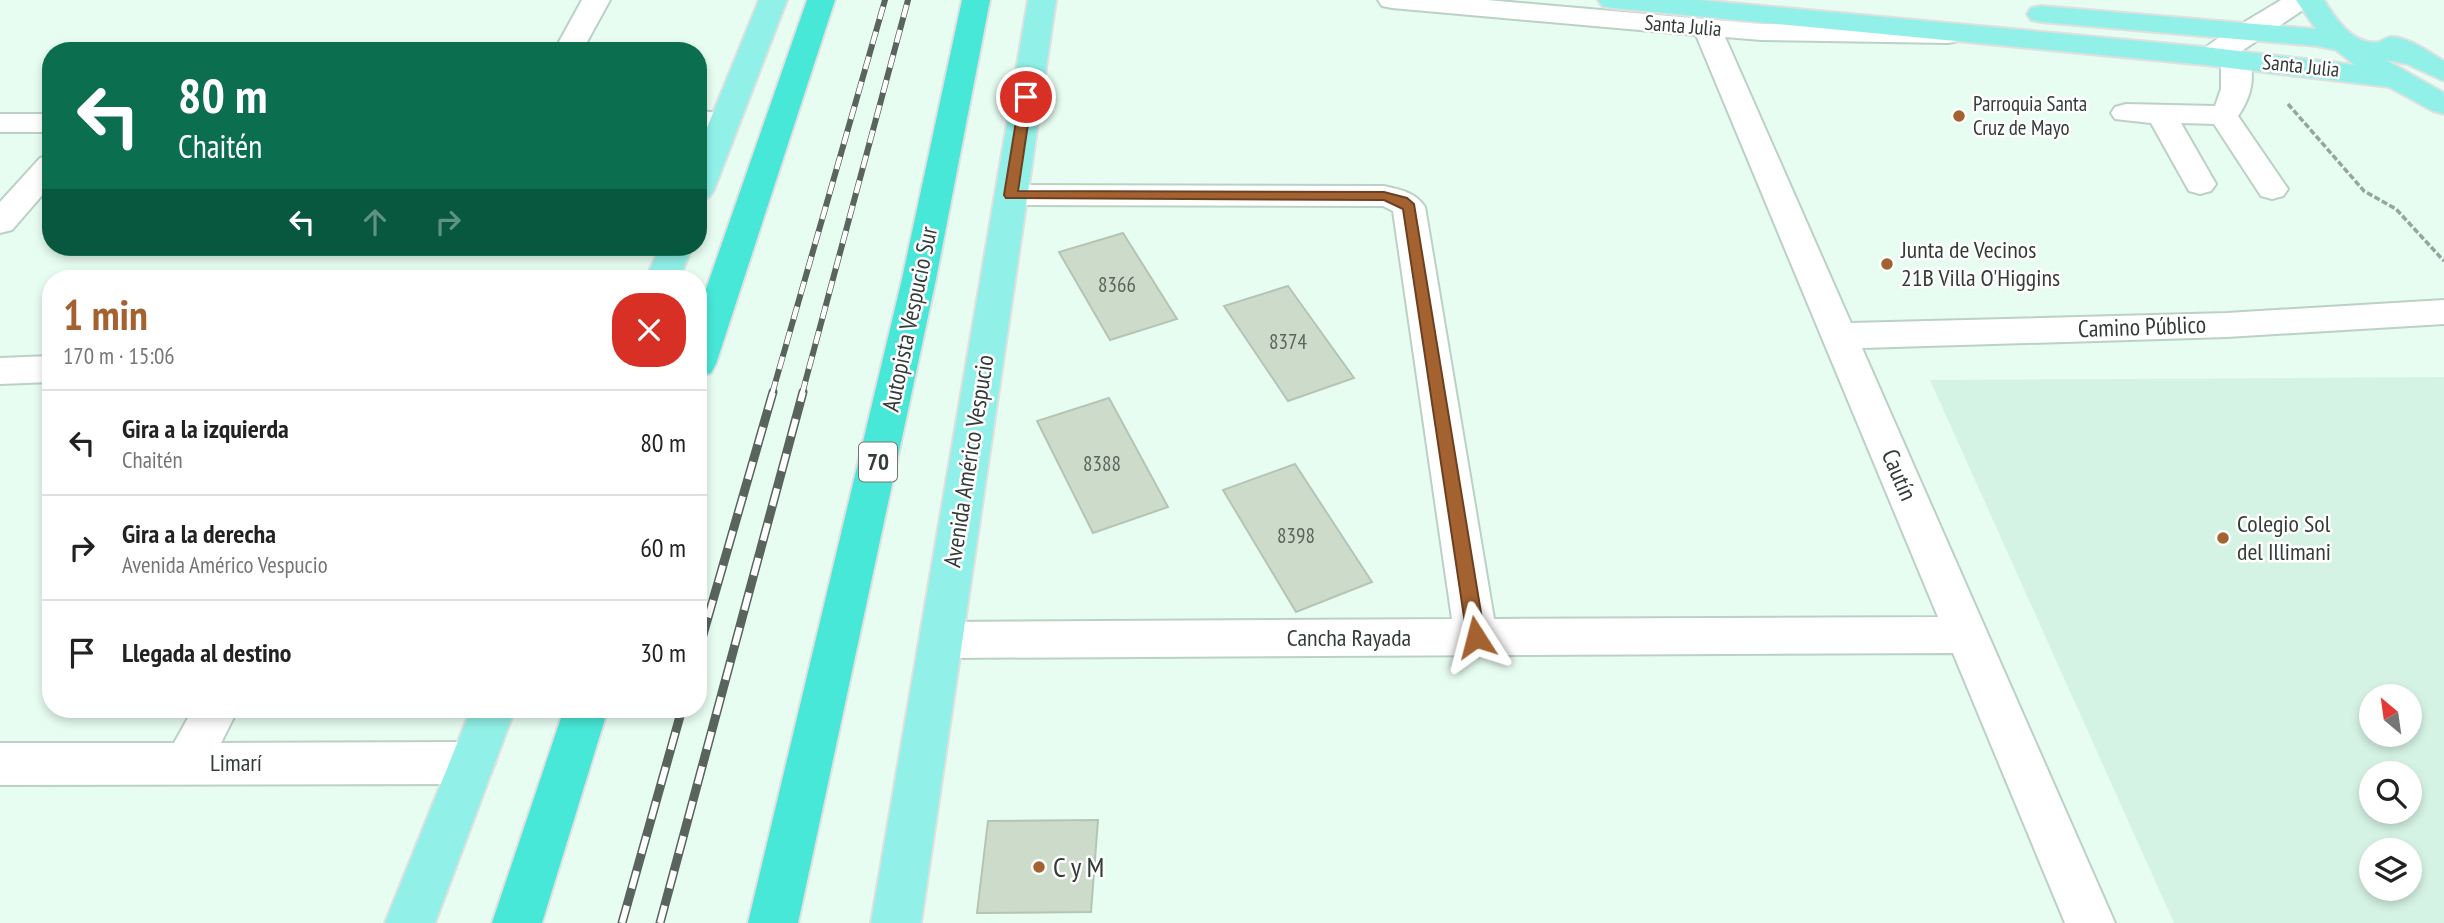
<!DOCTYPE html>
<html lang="es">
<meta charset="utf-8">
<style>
:root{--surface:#fff;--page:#f2f2f2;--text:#222;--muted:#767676;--line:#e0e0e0;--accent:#a56231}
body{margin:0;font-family:"PT Sans Narrow",sans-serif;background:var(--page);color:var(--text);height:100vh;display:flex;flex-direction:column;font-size:26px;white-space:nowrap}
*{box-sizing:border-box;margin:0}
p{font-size:23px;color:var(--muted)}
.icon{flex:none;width:38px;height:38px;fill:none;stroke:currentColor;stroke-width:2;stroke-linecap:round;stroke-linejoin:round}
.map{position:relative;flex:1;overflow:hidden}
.drawer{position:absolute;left:42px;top:270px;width:665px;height:448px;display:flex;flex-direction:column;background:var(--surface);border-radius:28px;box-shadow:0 4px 10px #0003}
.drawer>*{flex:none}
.hud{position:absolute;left:42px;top:42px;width:665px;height:214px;border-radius:28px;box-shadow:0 4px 10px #0003;background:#0b6e4f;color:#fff;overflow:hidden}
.needle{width:46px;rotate:331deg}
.buttons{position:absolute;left:2359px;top:684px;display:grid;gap:14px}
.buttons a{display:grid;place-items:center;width:63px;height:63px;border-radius:50%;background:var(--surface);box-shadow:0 4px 10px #0003;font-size:35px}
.pin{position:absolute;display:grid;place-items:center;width:60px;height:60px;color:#fff;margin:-30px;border:4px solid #fff;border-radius:50%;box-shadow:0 2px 7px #0007}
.me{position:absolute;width:77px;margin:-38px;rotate:351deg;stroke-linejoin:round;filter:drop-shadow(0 0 5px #0008)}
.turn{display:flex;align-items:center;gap:24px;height:147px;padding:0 21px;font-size:32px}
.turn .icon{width:91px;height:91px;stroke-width:2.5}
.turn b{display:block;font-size:49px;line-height:60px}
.lanes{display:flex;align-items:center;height:66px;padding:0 21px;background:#0003;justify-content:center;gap:35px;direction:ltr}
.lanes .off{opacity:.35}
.round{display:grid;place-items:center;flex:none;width:74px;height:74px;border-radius:28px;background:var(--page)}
.head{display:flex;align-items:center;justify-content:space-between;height:119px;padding:0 21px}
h1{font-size:42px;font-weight:700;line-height:52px;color:var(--accent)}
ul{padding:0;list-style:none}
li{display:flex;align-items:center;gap:21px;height:105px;padding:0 21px;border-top:2px solid var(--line)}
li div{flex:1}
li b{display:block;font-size:26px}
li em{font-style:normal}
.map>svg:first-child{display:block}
.built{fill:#d5f3e4;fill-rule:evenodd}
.building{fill:#cddbca;stroke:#b6c4b4;stroke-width:2}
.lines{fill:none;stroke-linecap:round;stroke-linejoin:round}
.minor-casing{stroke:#bbd1c6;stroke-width:4}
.major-casing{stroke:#dfe0df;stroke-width:4}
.highway-casing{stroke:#dfe0df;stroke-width:4}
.path{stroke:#96a59d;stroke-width:3.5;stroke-dasharray:6 2.5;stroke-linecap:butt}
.minor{fill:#fff;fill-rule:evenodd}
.major{fill:#91f1e8;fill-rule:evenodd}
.highway{fill:#48e8d8;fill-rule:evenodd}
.rail-far1-casing{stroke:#59645e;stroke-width:6}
.rail-casing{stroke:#59645e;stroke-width:9}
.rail-far1{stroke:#fff;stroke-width:4.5;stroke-dasharray:13;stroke-linecap:butt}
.rail{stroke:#fff;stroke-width:6;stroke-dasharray:18;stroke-linecap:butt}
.route{fill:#a56231;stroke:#6b4020;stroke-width:2}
.poi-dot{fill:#a56231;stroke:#fff;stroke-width:2.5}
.labels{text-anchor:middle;stroke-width:5;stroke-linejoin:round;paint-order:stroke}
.far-street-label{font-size:21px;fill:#343c38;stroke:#fff}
.far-poi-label{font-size:21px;fill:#343c38;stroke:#fff;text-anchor:start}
.number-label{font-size:21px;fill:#5a645c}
.shield{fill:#fff;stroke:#717674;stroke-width:2}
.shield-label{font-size:23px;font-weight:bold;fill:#343c38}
.poi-label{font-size:24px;fill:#343c38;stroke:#fff;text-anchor:start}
.street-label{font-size:24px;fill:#343c38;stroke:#fff}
.near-poi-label{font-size:28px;fill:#343c38;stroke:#fff;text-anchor:start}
</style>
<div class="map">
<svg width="2444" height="923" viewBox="0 0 2444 923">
<rect width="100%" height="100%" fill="#e7fdf1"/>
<path class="built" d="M2444,377v546h-270l-244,-543zM2371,696h39v39h-39zM2371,774h39v38h-39zM2371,850h39v39h-39z"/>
<path class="building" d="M1123,233l54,86 -67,21 -51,-88z
M1288,286l66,92 -66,23 -64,-95z
M1109,398l59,109 -75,26 -56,-112z
M1295,464l77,118 -76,30 -73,-122z
M1098,820l-7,92 -114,1 11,-92z"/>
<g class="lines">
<g class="minor-casing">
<path id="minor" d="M582,0h28l-28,51h-28z
M1378,0h109l274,24 187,3 10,2 4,6 -4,6 -10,2 -187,-3 -36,-3 126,286 376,-10 217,-13v24l-217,13 -365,11 253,575h-50l-112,-270 -1012,5 -15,-5 -6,-13 6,-13 15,-5 511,-3 -59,-408 -10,-5 -372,-1 -11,-3 -5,-7 5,-7 11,-3 373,1c17,4 31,6 41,21l69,412 444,-2 -242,-582 -304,-27 -10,-2z
M2281,0h32l-4,6 -69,46 5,1c13,19 6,45 -7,63l50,73 -5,7 -11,3 -11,-3 -47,-72 -33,-1 35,61 -5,7 -11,3 -11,-3 -38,-68 -36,-4 -4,-6 4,-6 11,-3 89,2 6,-17v-31l-15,-1 -4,-6c5,-8 65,-42 79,-51z
M698,111l39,3 4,6 -4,6 -39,3z
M0,114h51v18h-51z
M51,155v30l-39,45 -12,3v-31l40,-44z
M51,356v26l-51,2v-26z
M193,709h45l-17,34 251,-1 16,6 7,15 -7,15 -16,6 -472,1v-42h174z"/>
</g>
<g class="major-casing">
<path id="major" d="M759,0h28l-73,190 -5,7 -11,3v-50z
M1028,0h28l-135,923h-50z
M1598,0h101l506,47 150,18 -19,-15 -19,-4 -276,-24 -10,-2 -4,-6 4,-6 10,-2 275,23 -20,-29h28c11,18 29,46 55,42 4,-1 8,-6 14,-5 17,1 37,16 51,24v20l-37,-17 -21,-4 58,33v21l-11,-3 -44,-24 -184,-22 -593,-57 -10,-2z
M660,247h32l-12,31h-34z
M471,709h44l-80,214h-50z"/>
</g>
<g class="highway-casing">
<path id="highway" d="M807,0h28l-119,364 -5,9 -13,4v-65z
M962,0h28l-54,279 -138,644h-50l154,-644z
M564,709h44l-66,214h-50z"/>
</g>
<path class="path" d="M2288,104l76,87 32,18 48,52"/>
<use href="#minor" class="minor"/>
<use href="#major" class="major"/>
<use href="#highway" class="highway"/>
<g class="rail-far1-casing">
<path id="rail-far1" d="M772,394l113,-394
M802,394l106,-394"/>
</g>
<g class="rail-casing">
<path id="rail" d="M698,652l75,-260
M622,923l60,-214
M660,923l143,-531"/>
</g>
<use href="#rail-far1" class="rail-far1"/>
<use href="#rail" class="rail"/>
</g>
<path class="route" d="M1026,94l6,3 -14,94 366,1 23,6 7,6 71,433 -3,5 -6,3 -6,-3 -3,-5 -64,-428 -19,-9 -378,-2 -2,-3 16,-98z"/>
<g class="poi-dot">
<circle cx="1959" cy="116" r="7"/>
<circle cx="1887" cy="264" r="7"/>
<circle cx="2223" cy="538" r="7"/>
<circle cx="1039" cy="867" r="7"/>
</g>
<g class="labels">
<g class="far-street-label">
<text transform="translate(1683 26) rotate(5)" y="7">Santa Julia</text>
<text transform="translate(2301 66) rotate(6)" y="7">Santa Julia</text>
</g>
<g class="far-poi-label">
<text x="1973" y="111">Parroquia Santa<tspan x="1973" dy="24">Cruz de Mayo</tspan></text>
</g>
<g class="number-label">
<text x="1117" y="292">8366</text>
<text x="1288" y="349">8374</text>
<text x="1102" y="471">8388</text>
<text x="1296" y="543">8398</text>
</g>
<rect class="shield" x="859" y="442.5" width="38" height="39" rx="5"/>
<g class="shield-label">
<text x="878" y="470">70</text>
</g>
<g class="poi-label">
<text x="1901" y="258">Junta de Vecinos<tspan x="1901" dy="28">21B Villa O'Higgins</tspan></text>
<text x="2237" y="532">Colegio Sol<tspan x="2237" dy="28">del Illimani</tspan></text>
</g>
<g class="street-label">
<text transform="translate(910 319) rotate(-78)" y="8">Autopista Vespucio Sur</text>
<text transform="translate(2142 327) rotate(-2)" y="8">Camino Público</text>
<text transform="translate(969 461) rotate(-81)" y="8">Avenida Américo Vespucio</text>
<text transform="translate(1899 475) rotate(67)" y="8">Cautín</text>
<text x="1349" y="646">Cancha Rayada</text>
<text x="236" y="771">Limarí</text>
</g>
<g class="near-poi-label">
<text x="1053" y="877">C y M</text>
</g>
</g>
</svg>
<div class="buttons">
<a><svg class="needle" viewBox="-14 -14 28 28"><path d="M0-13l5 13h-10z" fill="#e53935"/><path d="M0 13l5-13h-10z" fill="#767676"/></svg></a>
<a><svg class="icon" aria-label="search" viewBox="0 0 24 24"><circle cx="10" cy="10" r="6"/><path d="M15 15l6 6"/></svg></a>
<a><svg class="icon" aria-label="layers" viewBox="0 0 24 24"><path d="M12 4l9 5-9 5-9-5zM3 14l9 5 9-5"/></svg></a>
</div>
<div class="pin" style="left:1026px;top:97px;background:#d93025"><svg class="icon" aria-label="arrive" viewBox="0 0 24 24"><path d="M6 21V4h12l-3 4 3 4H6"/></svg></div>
<svg class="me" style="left:1476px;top:637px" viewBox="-20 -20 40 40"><path d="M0-17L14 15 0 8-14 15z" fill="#a56231" stroke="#fff" stroke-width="4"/></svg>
<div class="hud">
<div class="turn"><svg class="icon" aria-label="left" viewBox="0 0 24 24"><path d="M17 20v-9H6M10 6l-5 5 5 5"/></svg><div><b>80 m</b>Chaitén</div></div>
<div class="lanes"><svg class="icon" aria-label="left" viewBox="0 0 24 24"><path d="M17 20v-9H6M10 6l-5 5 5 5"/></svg><svg class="icon off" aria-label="ahead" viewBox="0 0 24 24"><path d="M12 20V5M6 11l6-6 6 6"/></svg><svg class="icon off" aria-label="right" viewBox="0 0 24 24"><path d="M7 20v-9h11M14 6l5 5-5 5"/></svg></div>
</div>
<section class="drawer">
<div class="head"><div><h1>1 min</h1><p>170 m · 15:06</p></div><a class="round" style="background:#d93025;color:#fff"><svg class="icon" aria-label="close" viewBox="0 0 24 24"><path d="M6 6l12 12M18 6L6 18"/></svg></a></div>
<ul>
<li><svg class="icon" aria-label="left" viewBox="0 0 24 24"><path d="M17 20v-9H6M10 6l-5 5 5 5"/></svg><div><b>Gira a la izquierda</b><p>Chaitén</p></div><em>80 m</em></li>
<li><svg class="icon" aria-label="right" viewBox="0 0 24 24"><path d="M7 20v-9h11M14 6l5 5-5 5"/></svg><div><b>Gira a la derecha</b><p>Avenida Américo Vespucio</p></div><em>60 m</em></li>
<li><svg class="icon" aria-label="arrive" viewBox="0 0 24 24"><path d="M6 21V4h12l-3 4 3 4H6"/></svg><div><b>Llegada al destino</b></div><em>30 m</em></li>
</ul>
</section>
</div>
